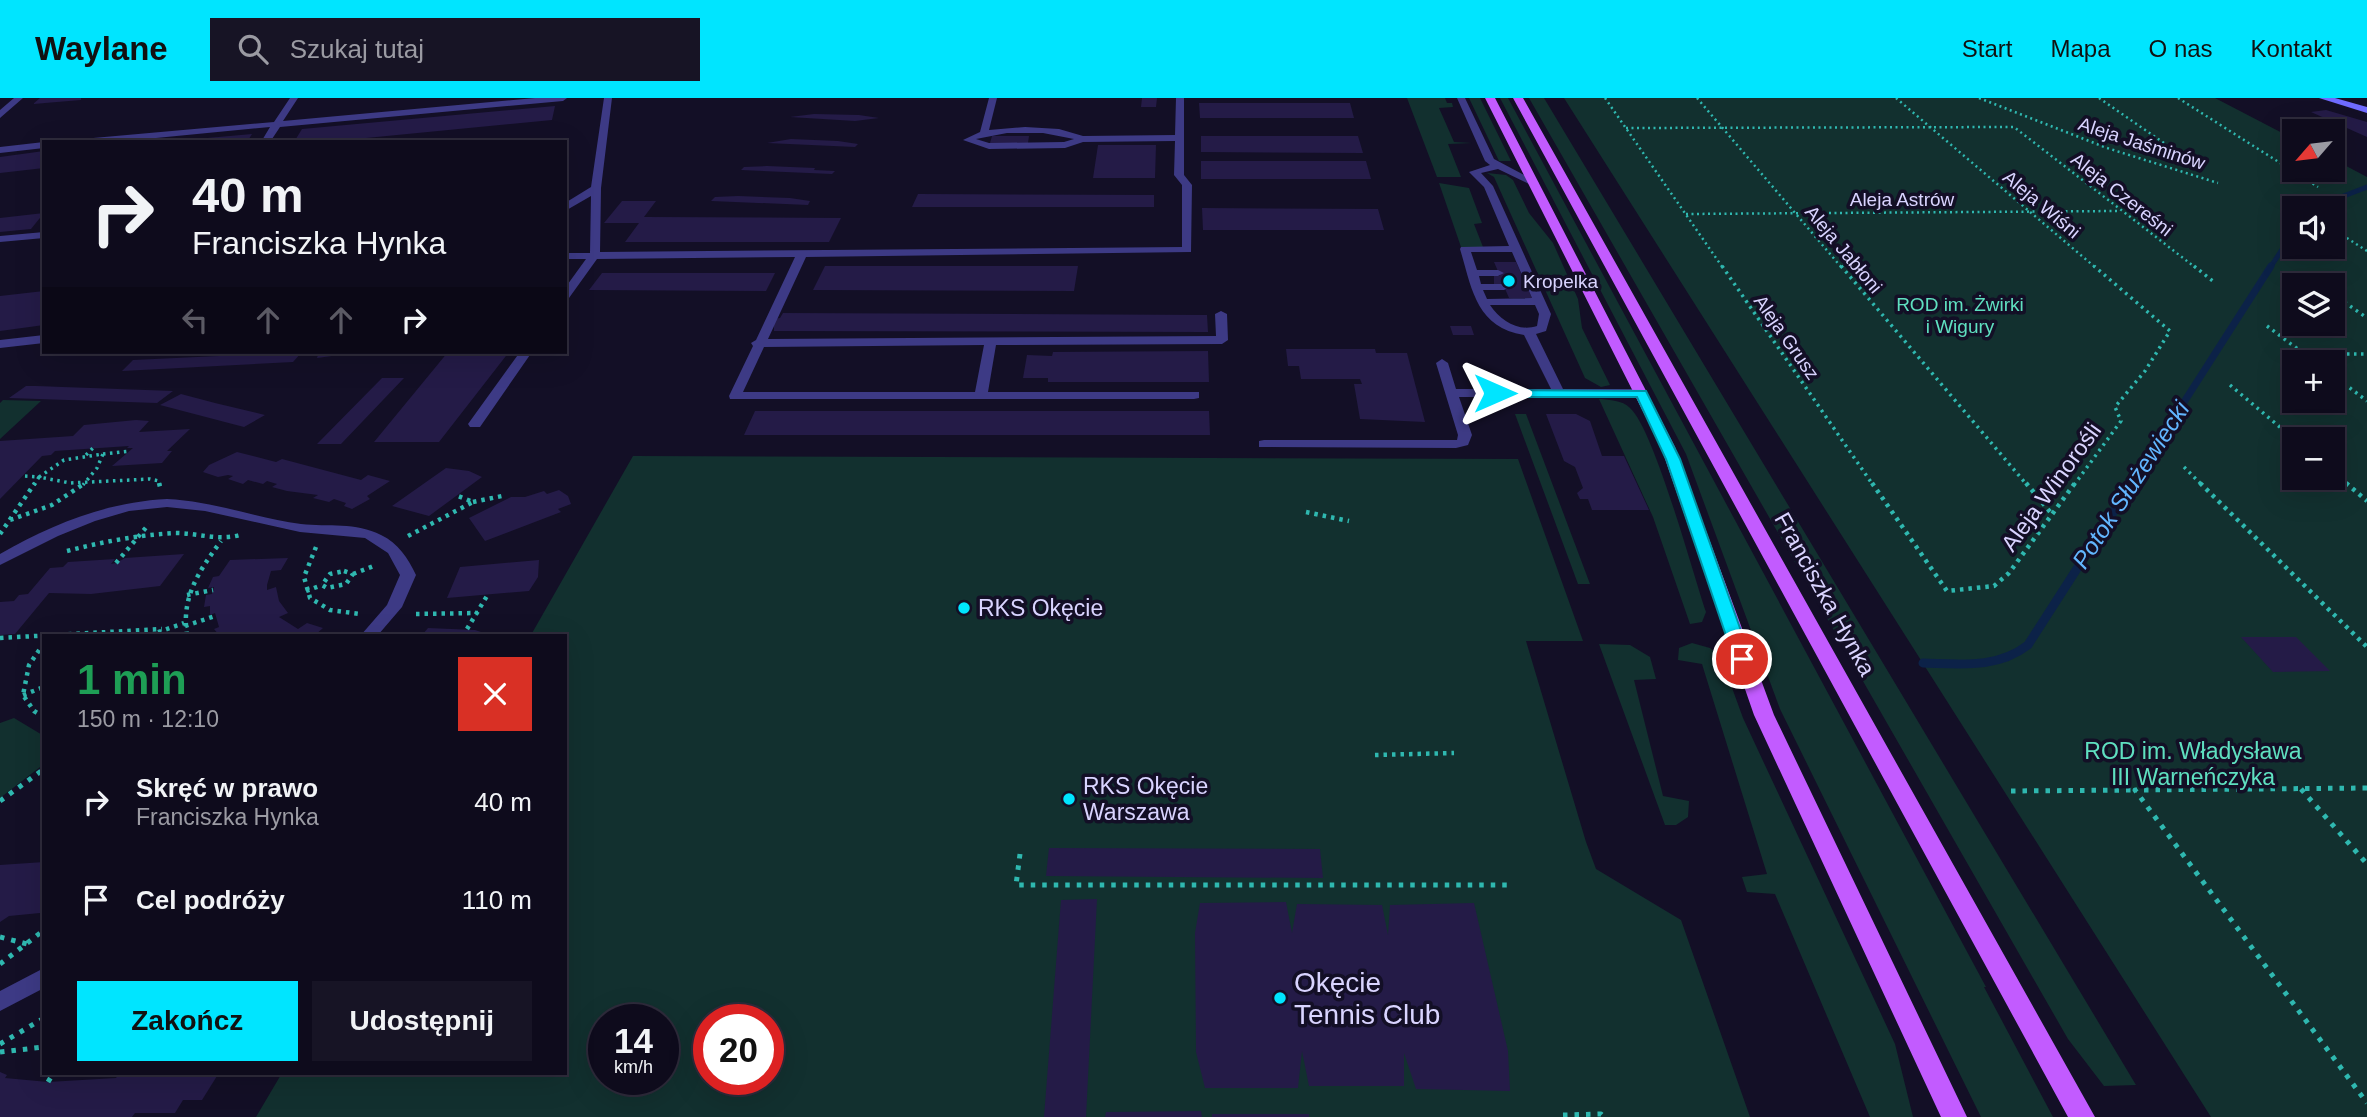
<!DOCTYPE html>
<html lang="pl">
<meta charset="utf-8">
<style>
:root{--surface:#0e0b1c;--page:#171425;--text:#f1f3f6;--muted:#9b9ba3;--line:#2e2b3b;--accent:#00e5ff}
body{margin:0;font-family:Arial,sans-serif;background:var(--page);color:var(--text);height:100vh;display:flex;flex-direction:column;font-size:26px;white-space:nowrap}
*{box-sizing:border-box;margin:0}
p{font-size:23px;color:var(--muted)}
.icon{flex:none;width:38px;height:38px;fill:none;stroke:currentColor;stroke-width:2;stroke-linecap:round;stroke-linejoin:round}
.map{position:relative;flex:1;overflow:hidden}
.details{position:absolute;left:42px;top:536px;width:525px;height:441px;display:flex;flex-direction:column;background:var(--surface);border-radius:0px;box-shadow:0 7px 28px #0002,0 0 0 2px var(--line)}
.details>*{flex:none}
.guide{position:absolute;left:42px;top:42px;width:525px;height:214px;border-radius:0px;box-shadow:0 7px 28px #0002,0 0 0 2px var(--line);background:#0e0b1c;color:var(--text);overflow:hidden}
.needle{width:46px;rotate:242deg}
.tools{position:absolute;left:2282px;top:21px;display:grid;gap:14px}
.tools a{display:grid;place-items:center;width:63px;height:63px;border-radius:0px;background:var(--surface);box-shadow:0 7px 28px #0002,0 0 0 2px var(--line);font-size:35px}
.speed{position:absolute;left:588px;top:906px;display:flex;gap:14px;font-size:35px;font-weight:700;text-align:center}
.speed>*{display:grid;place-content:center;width:91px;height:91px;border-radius:50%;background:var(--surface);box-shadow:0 7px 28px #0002,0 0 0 2px var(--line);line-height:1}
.speed small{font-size:18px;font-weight:400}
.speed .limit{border:10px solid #d22;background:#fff;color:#111}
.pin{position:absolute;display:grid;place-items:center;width:60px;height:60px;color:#fff;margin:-30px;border:4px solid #fff;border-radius:50%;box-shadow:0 2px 7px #0007}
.me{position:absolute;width:77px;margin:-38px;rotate:90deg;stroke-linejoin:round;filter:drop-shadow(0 0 5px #0008)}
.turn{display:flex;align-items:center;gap:24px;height:147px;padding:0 35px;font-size:32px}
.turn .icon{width:91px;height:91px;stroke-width:2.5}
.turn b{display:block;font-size:49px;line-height:60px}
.lanes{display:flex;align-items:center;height:66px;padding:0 35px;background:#0003;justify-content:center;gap:35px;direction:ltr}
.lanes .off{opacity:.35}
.round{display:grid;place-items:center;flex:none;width:74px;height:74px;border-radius:0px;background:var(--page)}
.summary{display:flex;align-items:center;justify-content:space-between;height:119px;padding:0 35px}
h1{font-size:42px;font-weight:700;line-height:52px;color:#1e9e55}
.button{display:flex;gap:14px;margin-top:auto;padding:14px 35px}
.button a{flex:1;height:80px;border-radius:0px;background:var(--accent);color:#111;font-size:28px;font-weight:700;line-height:80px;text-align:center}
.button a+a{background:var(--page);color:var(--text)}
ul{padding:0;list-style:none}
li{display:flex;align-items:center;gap:21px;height:98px;padding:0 35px}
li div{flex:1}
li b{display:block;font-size:26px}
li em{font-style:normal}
header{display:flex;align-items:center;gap:42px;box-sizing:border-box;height:98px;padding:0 35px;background:var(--accent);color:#111}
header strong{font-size:33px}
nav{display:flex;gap:38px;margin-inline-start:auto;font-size:24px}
.search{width:490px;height:63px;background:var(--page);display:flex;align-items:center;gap:18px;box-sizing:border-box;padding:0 24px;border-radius:0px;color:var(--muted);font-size:26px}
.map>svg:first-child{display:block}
.green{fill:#12302f;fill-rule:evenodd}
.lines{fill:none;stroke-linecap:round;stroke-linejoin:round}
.stream-far2{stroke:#0c2248;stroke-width:5}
.stream-far1{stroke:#0c2248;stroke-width:7}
.stream{stroke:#0c2248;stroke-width:9}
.building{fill:#241b47}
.path-far3{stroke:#2fb8b0;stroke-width:2.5;stroke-dasharray:2 3.5;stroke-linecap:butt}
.path-far2{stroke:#2fb8b0;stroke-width:3.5;stroke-dasharray:2.5 4.5;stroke-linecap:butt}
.path-far1{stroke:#2fb8b0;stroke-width:4.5;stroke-dasharray:3.5 5;stroke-linecap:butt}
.path{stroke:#2fb8b0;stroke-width:5;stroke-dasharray:4.5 7;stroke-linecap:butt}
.lane{fill:#3d3a85;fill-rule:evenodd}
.secondary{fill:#6f6bff;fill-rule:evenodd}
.primary{fill:#c25bff;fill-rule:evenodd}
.route{fill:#00e5ff;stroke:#0095a6;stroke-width:2}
.poi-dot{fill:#00e5ff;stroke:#130f26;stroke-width:2.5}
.labels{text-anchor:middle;stroke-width:7;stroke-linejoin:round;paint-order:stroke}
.far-street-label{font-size:19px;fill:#d9d4ff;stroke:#130f26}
.far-poi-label{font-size:19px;fill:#d9d4ff;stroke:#130f26;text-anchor:start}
.far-park-label{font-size:19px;fill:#5fe0c0;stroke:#130f26}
.street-label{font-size:23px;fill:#d9d4ff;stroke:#130f26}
.poi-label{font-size:23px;fill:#d9d4ff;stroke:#130f26;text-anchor:start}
.park-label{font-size:23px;fill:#5fe0c0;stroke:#130f26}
.water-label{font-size:24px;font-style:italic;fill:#62b6ff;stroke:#130f26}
.near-poi-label{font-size:28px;fill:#d9d4ff;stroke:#130f26;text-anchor:start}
</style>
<header>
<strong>Waylane</strong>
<div class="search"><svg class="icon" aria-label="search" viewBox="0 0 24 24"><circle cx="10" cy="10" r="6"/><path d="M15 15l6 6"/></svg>Szukaj tutaj</div>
<nav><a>Start</a><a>Mapa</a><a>O nas</a><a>Kontakt</a></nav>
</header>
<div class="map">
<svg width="2367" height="1019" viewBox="0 0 2367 1019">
<rect width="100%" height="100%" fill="#130f26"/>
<path class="green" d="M1407,0h38l2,5h5l1,4 -14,1 15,34 18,1 -24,1 13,33h-24z
M1469,0h11l31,63h-12z
M1500,0h8l478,889h-2l69,130h-72l-201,-408 -94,-255z
M1529,0h15l592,987 -32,1 -36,-47z
M1564,0h651l79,41v31h39v-11l34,18v940h-156zM2294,110h39v39h-39zM2294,187h39v39h-39zM2294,264h39v39h-39zM2294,341h39v39h-39z
M1487,75l19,2 7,5 16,33 24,30 25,56 4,29 28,57 -9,2 -16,-9 -91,-201z
M1439,85l30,5 13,35 -8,1 9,23h-22z
M1599,301c11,1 23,1 31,9 24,21 63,166 76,204l-4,10 -12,2 -37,-107z
M3,302l38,1 -41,38v-36z
M1515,316h11l64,170h-12z
M633,358l885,3 65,182h-57l60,201 10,27 85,51 69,197h-1494l26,-44h283v-438h-34zM604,922h59v60h-59zM709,922h59v60h-59z
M1692,545l18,5 16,14 -3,1 20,55 152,326 18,73h-43l-95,-223 -28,-2 -5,-15 25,-3 -65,-210 -24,-4 1,-12z
M1599,546l31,1 20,12 6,22 -22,1 29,116 26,5 -1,16 -12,8h-11z
M14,620l30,18v28l-44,34v-75z"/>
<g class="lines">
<path class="stream-far2" d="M2312,110l55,-21
M2270,170l24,-37"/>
<path class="stream-far1" d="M2131,387l140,-219"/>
<path class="stream" d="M1923,565c38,1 74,6 105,-18l104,-162"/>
</g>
<path class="building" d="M40,0h41v2l-48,4z
M1142,0h15l-1,9h-15z
M1199,5h151l4,15h-154z
M555,8l-3,14 -227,22h-31l8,-13z
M2326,12l41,12v15l-56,-25z
M814,16l45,1 20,3 -24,3 -65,-4z
M252,36l-5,8h-62v-2z
M992,38h37l-1,7h-38z
M1201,38h157l5,17 -162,-1z
M791,41l47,2 20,3 -3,3 -88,-4z
M1098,47h58l-1,33h-62z
M44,53v17l-44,5v-16z
M1201,63h165l5,18h-170z
M767,68l48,2 -1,2 21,1 -3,3 -91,-4 3,-3z
M918,96l236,1v12h-242z
M738,98l52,2 20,3 -2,4 -97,-4 4,-4z
M622,103h34l-12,16 197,1 -12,24h-204l14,-19h-35z
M1202,110l176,1 6,21h-181z
M44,115l-13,16 -31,3v-14z
M1494,164h22l16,36h-23l-6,-14h-9v-8h6z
M825,168h253l-4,25 -261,-1z
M602,175h173l-9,18 -177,-1z
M44,193v34l-44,6v-35z
M783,215l424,2 1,17 -434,-1v-12l6,-1z
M1450,228h21l3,9h-21z
M1286,251h89l1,4h31l18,69 -65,-3 -6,-35h8l-2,-5h-59l-2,-13h-11z
M1208,253l1,31h-161v-4h-25l4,-23 25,1 1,-4z
M302,254l-9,10 -171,9 11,-11z
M319,254h35v1l-37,5z
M448,254h61l-70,90h-65z
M382,280h22l-63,66h-24z
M26,288h10l137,5 -16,12 -148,-5z
M181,296l34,9 50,12 -21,12 -84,-22z
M755,313h454l1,24h-466z
M1546,316h30l14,7 12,35h22l25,54h-57l-4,-11h-8l-3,-6 6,-5 -8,-21 -11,-6z
M136,322l13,1 -10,11 51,-3 -23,22h5l-10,12 -50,3 21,-18h-6l2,-2 -74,5 -4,4 -9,1 -42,43v-58l73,-5 11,-11z
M237,354l39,10 6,-3 79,21 7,-5 22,6 -23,15 3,3 -18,10 -8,-3 2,-3 -12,-4 -5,3 -16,-4 5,-3 -31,-4 -15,-4 5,-3 -10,-3 -4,3 -15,-4 -5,4 -15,-5 5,-3 -5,-1 -10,2 -15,-5 6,-7z
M446,370l23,3 13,6 -53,39 -37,-10z
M559,392l9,6 3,8 -13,5 3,3 -76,29 -16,-23 42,-21h14l19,-6 3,3z
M184,456l-24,32 -69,8 -42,-1 -34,41 -15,1v-33l14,-1 5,-6 9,-1 22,-26 13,-1 5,-5 47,-3 -4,5 5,-1 9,-5z
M288,460l-7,12 -10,1 -4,14v5l9,-3 3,14 9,12 -9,4 19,12 9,-6 16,5 -8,7h-96l-5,-6 5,-2 -4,-14 -5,2v-9l-6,1 2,-12 6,-1 2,-7 -6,1 5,-11 6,-1 11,-16z
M539,462l-1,17 -9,14 -82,7 13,-31z
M428,530l47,2 15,5h-68z
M2241,539h55l34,34 -57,1z
M1049,750l271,1 3,29 -277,-2z
M44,764v45l-4,6 -31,3 -9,6v-57z
M1097,801l-11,218h-42l17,-217z
M1286,804l6,31 5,-29 85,1 6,30 2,-30 84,-2 34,148 2,40 -94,-2 -12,-36v33h-95l-7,-35 -4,37h-93l-9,-36 -1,-119 5,-30z
M0,974l7,3 -2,3 43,4 68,-4 3,-4 115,-1 -2,3h-15l-15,24h-19l-8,13h-40l-3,4h-132z
M1201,1013l1,6h-97l1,-5z
M1212,1016h97v3h-97z"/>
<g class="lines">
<path class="path-far3" d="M1605,0l118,170
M1697,0l145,170
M1896,0l200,170
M1979,0l128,50 111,35
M2099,0l65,45
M2178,0l140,89
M1626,30l388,-1 182,141
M1686,116l432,-3
M2333,131l34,22"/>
<path class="path-far2" d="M1722,168l151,219
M1841,168l186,219
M2194,168l20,16
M2312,182l7,5
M2333,196l34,24
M2267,228l48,36
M2305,256h62
M2333,277l34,26
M2230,287l64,54
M103,356l27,-3
M86,357l8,-8
M2184,369l18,18
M2333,374l15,13
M25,378l14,1 25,-17 39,-6 -6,14 -14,17
M34,387l5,-8 31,6 80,-4 9,2 1,4
M2074,387l47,-64 -6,-14 30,-36 25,-40 -76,-65"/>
<path class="path-far1" d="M159,385l1,4
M1872,385l75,108 47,-5 15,-13 66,-90
M2026,385l25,30
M2200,385l167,164
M2346,385l21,18
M473,404l29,-6 1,3
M1306,414l43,9
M10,422l42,-15 33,-22
M0,436l35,-51
M408,438l65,-34 -15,-6
M316,449l-12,30 6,21 20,12 30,4
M67,453c35,-9 71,-16 108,-18 23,0 43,8 65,2
M116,465l33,-39
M344,473l9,3 -7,10 -19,4 -5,-3 8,-11z
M353,476l23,-9
M306,493l16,-6
M187,497l26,-5
M416,516l62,-1
M185,528l30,-10
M467,531l20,-33
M150,537l34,-12
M187,537c-6,-38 12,-64 34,-94
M0,540l162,-9
M44,545l-15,22 -6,30 11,16 10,6
M23,597l21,-8
M1375,657l79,-2"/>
<path class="path" d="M2367,690l-232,2 232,313
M2301,691l66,75
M2011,693l124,-1
M0,703l44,-32
M1020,756l-4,31h492
M0,839l27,7
M0,866l44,-34
M0,946l44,-26
M0,954l44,-5
M48,984l5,-8h10
M1563,1017l38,-1 3,3"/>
<path class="lane" d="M14,0h9l-23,20v-8z
M290,0h8l-15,23 252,-23h32l-4,3 -283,26 -10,15h-9l9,-15 -155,15h-37l4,-3 192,-17z
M604,0h8l-11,90 -1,64 582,-5v-62l-8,-10 1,-34 -92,1 -18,6 -76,1 -26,-9 17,-8 9,-34h8l-8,32 36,-3 34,2 24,7 92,-1 1,-37h8v77l8,10 -1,67 -385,5 -38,82 448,-3 -1,-22 6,-3 6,3 1,26 -6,4 -226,1 -8,47h211v6l-5,1h-464l-1,-3 24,-50 -2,-3 5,-3 39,-83 -198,2 -28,39 -4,1v-11l21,-29h-21v-6h25l1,-57 -26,15v-8l26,-16zM1007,35h36l31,6 -10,3 -75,1 -13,-4zM984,247l-9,47h-232l21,-45z
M1457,0h8l29,61 45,24 -8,2 -33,-16 -17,4 12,13 58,128 -5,17 -10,3 27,55h78l6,4 -6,4h-182l13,38 -4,10 -12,3 -197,-1v-6l5,-1h193l1,-5 -22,-72 6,-4 6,4 8,26h95l-27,-54c-48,-8 -52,-46 -64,-86l1,-2 48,-1 -25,-59 -15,-15 21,-7 -5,-4zM1471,154h41l20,46 -45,1 -4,-9h21l6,-3 -6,-3h-23l-2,-8h19l6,-3 -6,-3h-21zM1490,207h45l4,9 -2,12c-19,6 -36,-5 -47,-21z
M44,44v6l-44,5v-6z
M44,134v6l-44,4v-6z
M44,237v8l-44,5v-8z
M520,254h12l-52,75h-10l-2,-3z
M167,401c46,2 89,19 134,25 27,3 55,-2 80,11 17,8 27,23 35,40l-14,32 -24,28h-17l26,-30 13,-30 -12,-22 -23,-15 -65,-6 -95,-21 -38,-4 -38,4 -34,10 -37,15 -58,29v-11c52,-30 107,-52 167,-55z
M44,870v20l-44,23v-20z"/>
<path class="secondary" d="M2319,0h16l32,9v6z"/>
<path class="primary" d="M1485,0h10l180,349 99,268 193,402h-26l-187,-402 -93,-268z
M1513,0h10l572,1019h-27z"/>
</g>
<path class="route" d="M1490,292l156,1 34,68 71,200 -3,4h-12l-2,-4 -68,-200 -29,-62h-142l-7,-4z"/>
<g class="poi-dot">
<circle cx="1509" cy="183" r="7"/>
<circle cx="964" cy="510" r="7"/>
<circle cx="1069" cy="701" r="7"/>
<circle cx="1280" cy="900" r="7"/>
</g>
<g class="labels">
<g class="far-street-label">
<text transform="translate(2142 45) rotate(18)" y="7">Aleja Jaśminów</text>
<text transform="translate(2122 96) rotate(38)" y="7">Aleja Czereśni</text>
<text x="1902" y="108">Aleja Astrów</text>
<text transform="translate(2042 106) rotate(40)" y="7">Aleja Wiśni</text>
<text transform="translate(1844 151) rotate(50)" y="7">Aleja Jabłoni</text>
<text transform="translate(1787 239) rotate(55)" y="7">Aleja Grusz</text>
</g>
<g class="far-poi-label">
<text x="1523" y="190">Kropelka</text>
</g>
<g class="far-park-label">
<text x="1960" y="213">ROD im. Żwirki<tspan x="1960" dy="22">i Wigury</tspan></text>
</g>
<g class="street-label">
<text transform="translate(2051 389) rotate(-54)" y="8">Aleja Winorośli</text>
<text transform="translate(1825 496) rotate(61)" y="8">Franciszka Hynka</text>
</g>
<g class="poi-label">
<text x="978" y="518">RKS Okęcie</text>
<text x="1083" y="696">RKS Okęcie<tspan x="1083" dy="26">Warszawa</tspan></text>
</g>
<g class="park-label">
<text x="2193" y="661">ROD im. Władysława<tspan x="2193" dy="26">III Warneńczyka</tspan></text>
</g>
<g class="water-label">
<text transform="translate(2131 387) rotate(-57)" y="8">Potok Służewiecki</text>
</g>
<g class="near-poi-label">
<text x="1294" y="894">Okęcie<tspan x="1294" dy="32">Tennis Club</tspan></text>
</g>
</g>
</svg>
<div class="tools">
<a><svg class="needle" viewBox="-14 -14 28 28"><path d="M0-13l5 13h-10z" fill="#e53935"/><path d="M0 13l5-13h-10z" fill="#9b9ba3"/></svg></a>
<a><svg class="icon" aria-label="sound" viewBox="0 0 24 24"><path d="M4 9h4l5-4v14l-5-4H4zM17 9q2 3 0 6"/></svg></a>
<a><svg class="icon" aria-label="layers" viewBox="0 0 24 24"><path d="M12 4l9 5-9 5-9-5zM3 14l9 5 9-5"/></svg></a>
<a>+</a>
<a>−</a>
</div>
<div class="speed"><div>14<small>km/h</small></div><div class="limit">20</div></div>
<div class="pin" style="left:1742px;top:561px;background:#d93025"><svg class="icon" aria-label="arrive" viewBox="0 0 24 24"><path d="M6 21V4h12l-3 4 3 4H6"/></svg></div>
<svg class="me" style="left:1495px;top:295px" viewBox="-20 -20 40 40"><path d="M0-17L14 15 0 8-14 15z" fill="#00e5ff" stroke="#fff" stroke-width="4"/></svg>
<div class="guide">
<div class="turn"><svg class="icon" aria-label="right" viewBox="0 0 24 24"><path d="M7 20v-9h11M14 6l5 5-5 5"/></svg><div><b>40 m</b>Franciszka Hynka</div></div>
<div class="lanes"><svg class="icon off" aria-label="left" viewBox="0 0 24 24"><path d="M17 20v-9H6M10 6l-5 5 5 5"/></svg><svg class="icon off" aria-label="ahead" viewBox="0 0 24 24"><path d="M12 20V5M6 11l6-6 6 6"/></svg><svg class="icon off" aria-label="ahead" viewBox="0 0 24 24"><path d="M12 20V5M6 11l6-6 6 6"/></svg><svg class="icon" aria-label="right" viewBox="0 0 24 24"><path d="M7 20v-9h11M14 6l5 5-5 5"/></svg></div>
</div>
<section class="details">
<div class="summary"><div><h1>1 min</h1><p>150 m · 12:10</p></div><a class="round" style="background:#d93025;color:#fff"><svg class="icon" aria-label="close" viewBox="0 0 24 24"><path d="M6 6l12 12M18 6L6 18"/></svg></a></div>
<ul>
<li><svg class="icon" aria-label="right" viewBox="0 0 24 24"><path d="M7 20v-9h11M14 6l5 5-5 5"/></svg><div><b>Skręć w prawo</b><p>Franciszka Hynka</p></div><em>40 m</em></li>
<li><svg class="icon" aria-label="arrive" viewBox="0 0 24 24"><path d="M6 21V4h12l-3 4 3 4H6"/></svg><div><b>Cel podróży</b></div><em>110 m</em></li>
</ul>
<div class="button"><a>Zakończ</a><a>Udostępnij</a></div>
</section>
</div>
